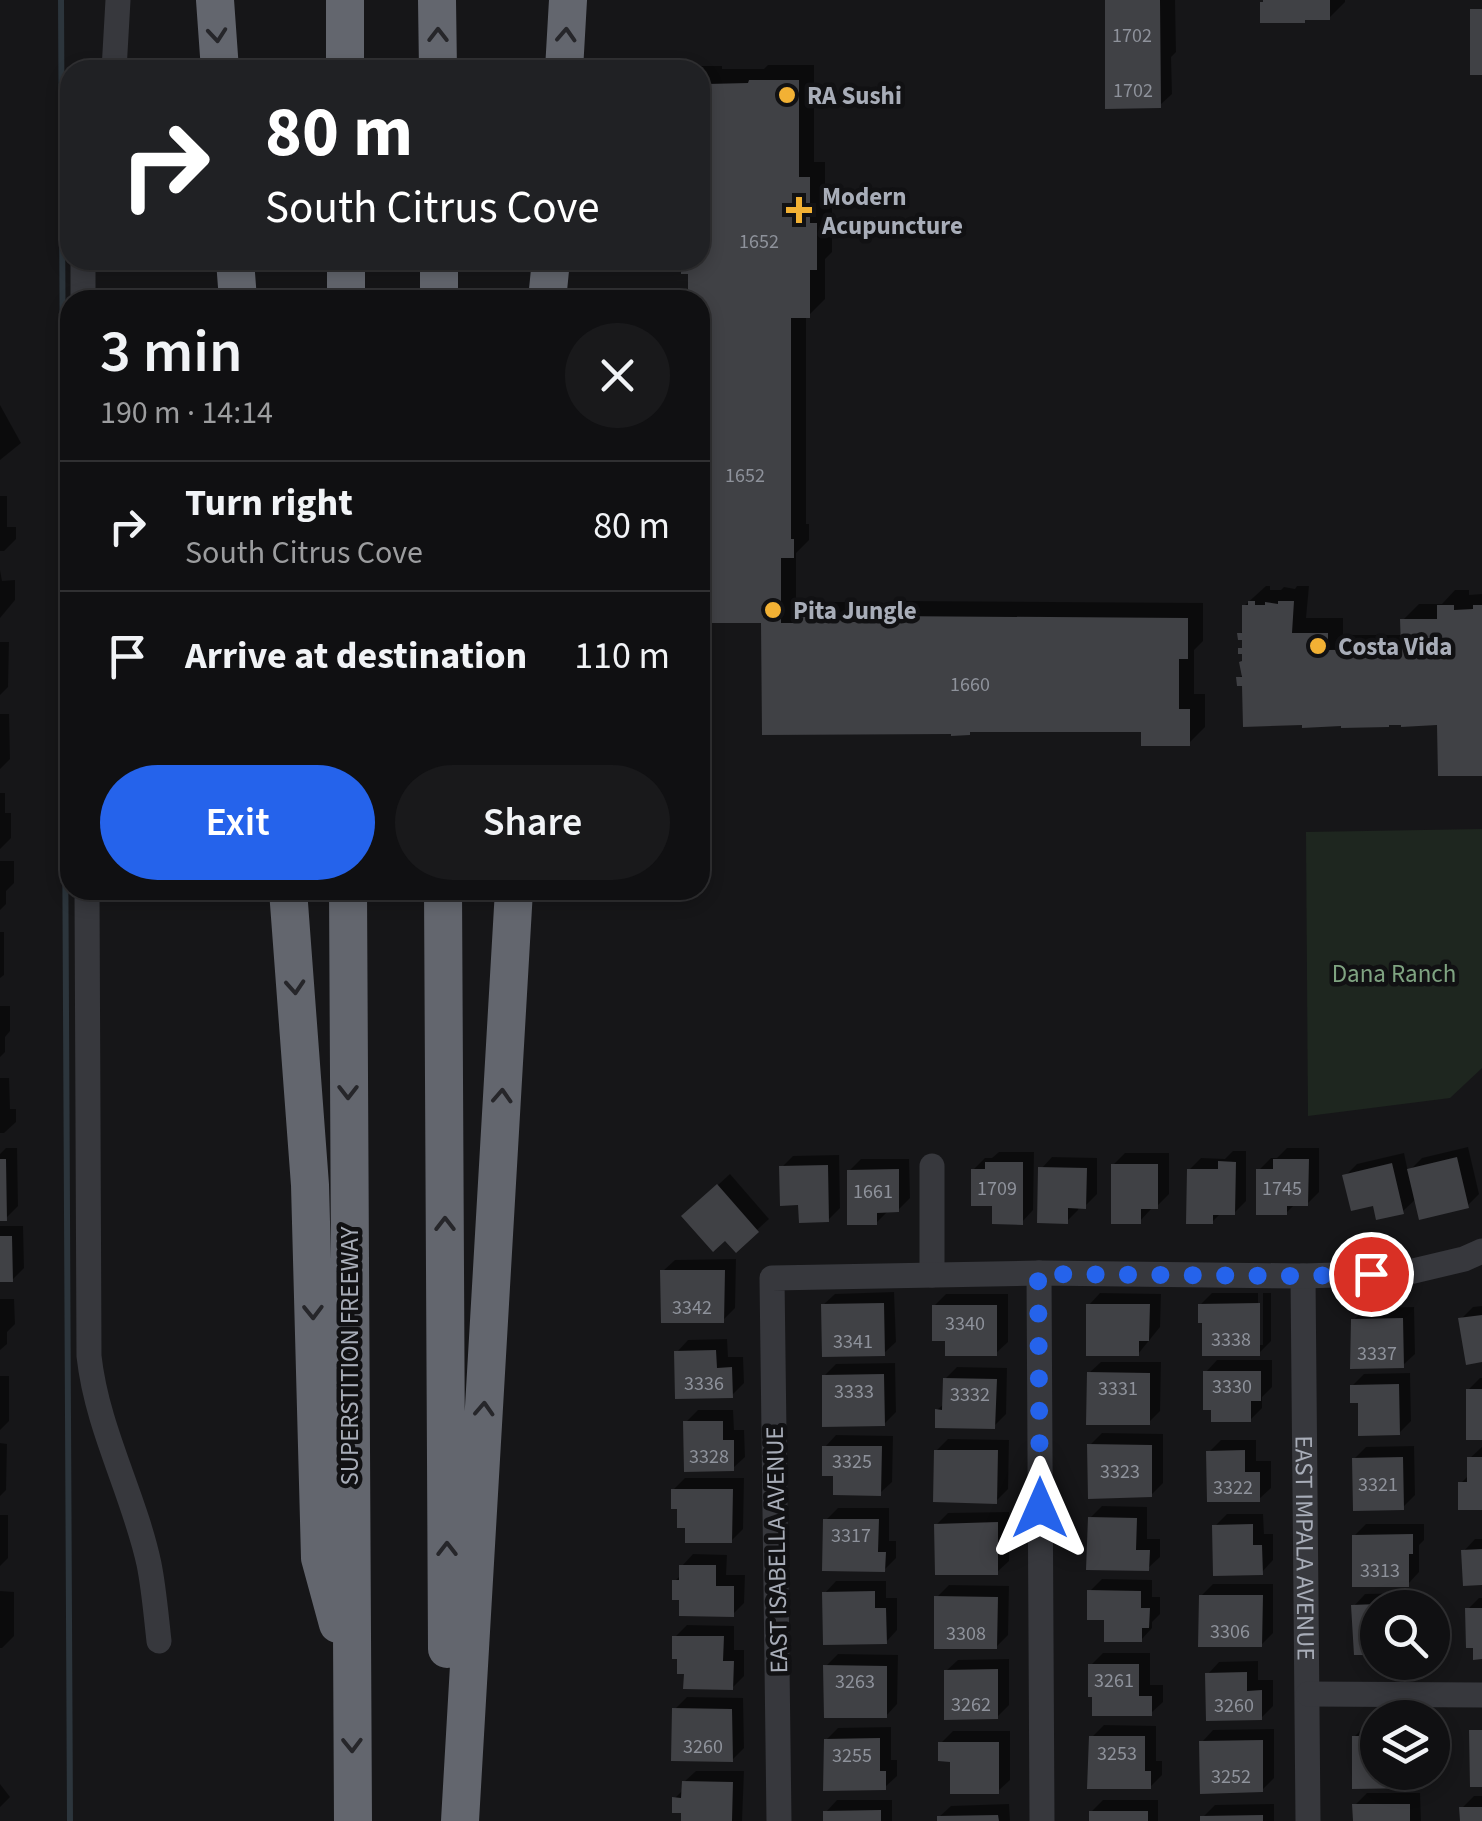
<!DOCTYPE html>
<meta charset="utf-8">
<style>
:root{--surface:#101012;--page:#19191b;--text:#f1f3f6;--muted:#9c9d9f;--line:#303032;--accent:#2563eb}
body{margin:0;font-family:"Source Sans 3",sans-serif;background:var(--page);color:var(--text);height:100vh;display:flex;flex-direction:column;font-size:38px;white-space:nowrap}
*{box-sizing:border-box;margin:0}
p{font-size:32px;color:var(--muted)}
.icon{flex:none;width:55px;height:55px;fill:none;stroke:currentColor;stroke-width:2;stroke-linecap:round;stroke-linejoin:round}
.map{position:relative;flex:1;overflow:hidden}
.sheet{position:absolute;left:60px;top:290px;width:650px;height:610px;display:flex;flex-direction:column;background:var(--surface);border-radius:30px;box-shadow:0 5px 15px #0003,0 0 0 2px var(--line)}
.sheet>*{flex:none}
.guide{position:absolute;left:60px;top:60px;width:650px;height:210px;border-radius:30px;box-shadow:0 5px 15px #0003,0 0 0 2px var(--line);background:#202124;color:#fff;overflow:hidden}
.buttons{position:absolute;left:1360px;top:1590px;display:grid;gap:20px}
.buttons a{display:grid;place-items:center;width:90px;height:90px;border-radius:50%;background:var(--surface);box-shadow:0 5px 15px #0003,0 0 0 2px var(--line);font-size:50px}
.pin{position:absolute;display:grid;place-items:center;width:85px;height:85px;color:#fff;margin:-42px;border:5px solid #fff;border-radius:50%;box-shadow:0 2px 10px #0007}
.me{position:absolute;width:110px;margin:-55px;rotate:0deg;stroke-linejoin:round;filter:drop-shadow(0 0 8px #0008)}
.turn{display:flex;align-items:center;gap:35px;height:210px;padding:0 40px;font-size:45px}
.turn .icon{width:130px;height:130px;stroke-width:2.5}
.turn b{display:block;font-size:70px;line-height:85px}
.round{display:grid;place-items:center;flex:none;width:105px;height:105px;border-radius:52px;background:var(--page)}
.head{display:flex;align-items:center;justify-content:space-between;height:170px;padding:0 40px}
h1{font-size:60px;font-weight:600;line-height:75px}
.button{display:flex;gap:20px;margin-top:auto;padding:20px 40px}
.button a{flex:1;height:115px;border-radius:60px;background:var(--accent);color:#fff;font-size:40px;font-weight:600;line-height:115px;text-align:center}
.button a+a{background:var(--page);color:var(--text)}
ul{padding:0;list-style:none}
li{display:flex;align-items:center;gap:30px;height:130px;padding:0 40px;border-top:2px solid var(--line)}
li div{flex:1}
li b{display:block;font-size:38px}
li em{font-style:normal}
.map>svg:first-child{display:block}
.green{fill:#1e261f}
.shadow{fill:#0007}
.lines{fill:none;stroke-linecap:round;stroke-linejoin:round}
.stream{stroke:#2c353c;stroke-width:6}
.building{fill:#404145}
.minor{stroke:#37383d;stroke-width:25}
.highway{stroke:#63666e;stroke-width:38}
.oneway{stroke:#26262a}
.route{stroke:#2563eb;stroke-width:18;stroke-dasharray:0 32.4}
.poi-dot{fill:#f2b134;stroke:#111113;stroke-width:4}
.labels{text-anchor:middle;stroke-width:9;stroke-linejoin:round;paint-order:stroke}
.number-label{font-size:20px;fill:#8e929b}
.poi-label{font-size:25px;font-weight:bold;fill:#a8adb8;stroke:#111113;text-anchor:start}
.park-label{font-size:25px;fill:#7fa381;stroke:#111113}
.street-label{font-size:25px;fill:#a8adb8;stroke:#111113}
</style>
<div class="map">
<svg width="1482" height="1821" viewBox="0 0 1482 1821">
<rect width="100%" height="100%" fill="#161618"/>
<path class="green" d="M1482,829v239l-32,30 -142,18 -2,-284z"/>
<path class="shadow" d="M1107,0h68l1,52 -5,5 1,37 -12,11z
M1265,0h80v2l-16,16h-22z
M665,62h30v4h27v3h42l4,-4h46v97h11v46h7v44l-7,7v40l-16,16h-3v209h3v16l-13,13v55h13l6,-6h49v5l34,-1 6,-5 299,2v38l-9,9v44h11v33l-16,16 -46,-13h-171l-3,3 -205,-112 -64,-321h-10v-29l-7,-11h17v-96l5,-6v-49h-5v-39h-43z
M0,405l21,38 -21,17z
M0,496h7v31h9v12l-12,12h-4z
M0,570l2,11 13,-1v20l-15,18z
M1266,586h4v4h11l3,-3 11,2 2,-3h12l-3,32h37v17h60v-15l16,-16h23l13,-14h14v5l13,-1v179l-43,-51 -195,-39 -5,-5 5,-5 1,-14 -4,-10 4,-4 -5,-11 5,-5 -1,-23z
M0,642h9l-1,45 -8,8z
M0,714h9l1,45 -10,10z
M0,793h5v20h6v25l-11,11z
M0,861h14v22l-8,8v13l-6,6z
M0,932h4v43l-4,3z
M0,1006h10v25l-5,6v15l-5,5z
M0,1078h9l1,31h6v13l-12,11h-4z
M1468,1147l11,47 -12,12 -50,-8 -14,13 -28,-8 -30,-27 12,-12 47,-11 4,19 14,-14z
M6,1148h11l1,58 -12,12h-6v-64z
M1287,1148h32v44l-12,12h-12l-9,9 -27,-43 12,-12h6z
M1233,1151h13v50l-12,12h-13l-9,9 -23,-52 12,-12 24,1z
M999,1152h35l-1,58 -11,12 -27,-18 -22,-34 12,-12h7z
M1125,1153h44v41l-12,12h-6v3l-11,12 -27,-56z
M839,1155l1,53 -12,12 -27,-17 -19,-36 11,-11z
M1052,1157l45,1v36l-12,12h-6l-1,4 -11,11 -26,-52z
M861,1159h48l1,39 -12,12h-9l-13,13 -27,-52z
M730,1174l39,45 -33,30 -40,-44z
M0,1226h23l1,42 -12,12h-12z
M736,1259l-1,49 -12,12 -60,-49 12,-11z
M894,1292l2,50 -12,11 -61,-48 12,-11z
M1100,1293l61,1 -1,33 -22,27 -49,-49z
M1212,1293h46v52h5v-52h8v48l-12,12 -54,-33 -5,-15z
M946,1294h62v48l-12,11 -48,-14 -14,-33z
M0,1299h14l1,25 -8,8v12l-7,6z
M1482,1306v54l-21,-41 12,-12z
M1414,1307l1,47 -12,11 -49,-45 11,-12z
M727,1339l1,18h15l1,26 -12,12 -55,-43 11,-12z
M1217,1360h55v27l-10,10v11l-12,12 -44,-48z
M1101,1362h60l-1,49 -11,11 -60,-49z
M895,1363l1,49 -12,12 -60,-48 12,-12z
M957,1367l50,1 -1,46 -12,12 -57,-16 8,-7v-24z
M1410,1373l1,48 -12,12 -39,-32 -8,-15 12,-12z
M0,1376h9v45l-9,9z
M1480,1378h2v60l-14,-48z
M698,1410h35l1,20h10l1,27 -12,11 -47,-46z
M1102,1433l61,1v49l-12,12 -61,-50z
M836,1435l57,1 -1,46 -12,11 -45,-19 -10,-27z
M948,1439l61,1 -1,49 -12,12 -60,-50z
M1221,1440h35v21h15v27l-12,11 -50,-47z
M0,1443l7,1 -1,46 -6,6z
M1414,1446l1,49 -12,12 -49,-48 12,-12z
M1482,1447v61l-21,-25 9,-9v-16z
M685,1478h59l-1,51 -12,12 -44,-16 -14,-35z
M1102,1506l45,1v32h13v18l-12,11 -58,-50z
M838,1508h51v33h7v17l-12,12 -58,-50z
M1009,1512v49l-12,11 -61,-47 12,-12z
M1227,1514h36l1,20h9v26l-11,12 -47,-46z
M0,1515h8v43l-8,8z
M1366,1524h58v16l-5,5v27l-11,12 -54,-48z
M1475,1539h7v44l-18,-32z
M693,1554l34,1 -1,20h19l-1,28 -11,11 -51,-16 -7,-17 7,-7v-8z
M1102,1579l50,1v17h8v17l-8,8v6l-11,12 -35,-22 -16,-27z
M836,1581h50v17h11v32l-11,12 -61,-49z
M1213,1584h60v49l-12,12 -60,-49z
M949,1585l60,1 -1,49 -12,12 -59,-50z
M0,1591l14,1v44l-12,12h-2z
M1415,1593v15l-61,-2 11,-12z
M1479,1598h3v59l-15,-47z
M687,1625l47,1v24h10v26l-12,12 -46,-17 -11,-34z
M1103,1653h47v32h13v17l-12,11 -60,-48z
M838,1654l60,1 -1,49 -11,12 -60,-50z
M1009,1659v46l-12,12 -51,-46 12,-11z
M1258,1661v19h15v26l-12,12 -53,-44 11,-12z
M687,1697l56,1 1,50 -12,12 -57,-51z
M1104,1725l52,1v35h6v14l-12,12 -58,-50z
M1366,1725h12v47l49,1 -11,12 -62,1v-49z
M891,1727v33h6v16l-12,11 -59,-47 12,-12z
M1274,1729v49l-12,12 -60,-48 11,-12z
M953,1731h57v49l-12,11 -57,-48z
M696,1771h48l-2,50h-59l1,-11 -9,-12 9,-9v-7z
M0,1784l10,13 -10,10z
M1367,1793h53l1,28h-66v-16z
M1474,1796h8v25h-20v-13z
M837,1800h55v21h-66v-9z
M1103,1800h55v21h-67v-9z
M1009,1804l1,17h-71v-4l12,-11z
M1274,1804v17h-71v-4l12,-12z"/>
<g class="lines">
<path class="stream" d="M61,0l9,1821"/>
</g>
<path class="building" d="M1105,0h55l1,108 -56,1z
M1263,0h67v20h-25v3h-45v-21h3z
M1470,9h12v66h-12z
M749,80h50v97h11v46h7v47h-7v48h-19v221h3v19h-13v65h15v-6h53v5l36,-1v-5l303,2v41h-9v50h11v37h-49v-14h-171v3l-19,1v-2l-189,1 -1,-112h-61v-323h-12v-26h-7v-14h19v-87l3,-1 -3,-91h7v3l41,-1z
M1248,601h7v4h10v-3l13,2v-3h16l-2,32h36v17l73,-1 -1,-30h37v-14h17v5l19,-1v-4h9v171h-44l-1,-51 -36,2v-2h-12v2l-48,1v-2l-39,2v-3l-59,2 -1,-41h-5l-1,-9h6l-3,-15 3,-1v-7h-4v-6h4v-8h-4l-1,-7h5v-28h6z
M1457,1157l12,51 -50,12 -12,-51z
M0,1159h6l1,62h-7z
M1273,1159h36l-1,47h-21v9h-31v-46h17z
M1218,1161l18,1 -1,53h-22v9h-27l1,-55h31z
M985,1162h38v63l-31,-1v-18h-21v-37h14z
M1392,1163l12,51 -28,6 -3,-14 -22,5 -9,-36z
M1111,1164h47v45h-17v15h-30z
M828,1165l1,57 -30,1 -1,-18 -18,1 -1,-40z
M1038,1167l49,1 -1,41 -18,-1v16l-31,-1z
M899,1169v43l-22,1v12h-30v-55z
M717,1184l42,48 -23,21 -11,-12 -12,11 -32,-36z
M0,1236h12l1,46h-13z
M660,1270h65l-1,53h-63z
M884,1303l1,53 -63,1 -1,-53z
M1260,1303v53h-58v-33h-4v-19z
M1086,1304h64l-1,37h-10v15h-53z
M932,1305h65v51h-52v-15h-13z
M1482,1315v47l-16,3 -8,-47z
M1403,1318l1,50 -54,1 1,-50z
M716,1350l1,18 15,-1 1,31 -58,1 -1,-48z
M1203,1371h58v30h-10v21h-40v-12h-8z
M1087,1372l63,1v52h-64z
M884,1374l1,52 -63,1v-52z
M943,1378l54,1 -2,50 -60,-1v-19l7,1z
M1399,1384l1,51 -42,1v-33h-8v-18z
M1466,1389h16v51h-16z
M683,1421h40v19h11v31l-50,1z
M1087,1444l65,1v52l-64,2z
M822,1446h60l-1,50 -48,-1v-19h-11z
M934,1450h64l-1,54 -64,-2z
M1245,1450v22h15v30h-53l-1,-51z
M1403,1457l1,53 -51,1 -1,-53z
M1467,1457h15v53h-24v-28h9z
M671,1489h62l-1,54h-47v-15h-8v-19h-6z
M1088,1517l49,1 -1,32h14l-1,21 -63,-1z
M823,1519h56l-1,33h8l-1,20 -63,-1z
M998,1522v53h-63l-1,-51z
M1253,1524v21h9l1,30 -50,1 -1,-51z
M1413,1534v20h-4v33h-57v-52z
M1482,1549v36l-19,1 -2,-36z
M679,1565h37v21h18v31l-55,-1v-16h-7v-20h7z
M1087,1590l54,1v17h9l-1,20h-7v14h-38v-22h-17z
M875,1591v17h11l1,36 -64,1 -1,-53z
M1199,1595h64l-1,52h-64z
M934,1596l64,1 -1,52h-63z
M1378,1604v51h-24l-3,-50z
M1465,1608h17v51l-9,1v-12h-7z
M672,1636h52l-1,25h11l-1,29 -50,-1 1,-15h-7v-15h-5z
M1088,1664h51v32h13v20h-60v-19h-4z
M823,1665l64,1v52h-63z
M998,1669v50l-54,1v-50z
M1247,1672v19l15,-1v30l-56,1 -1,-48z
M672,1708l60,1 1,53 -62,-1z
M1469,1730h13v57h-12z
M1089,1736h56v35h6v18h-64z
M1352,1736h26v36h39v16l-65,1z
M880,1738v33h6v19l-63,1 1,-52z
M1263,1740v52l-63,2 -1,-53z
M938,1742h61v52h-49v-32l-12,-1z
M682,1781l51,1 -1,39h-51v-8h-9v-16l9,1z
M1352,1804h58v17h-57z
M1459,1807h23v14h-22z
M881,1810v11h-58v-10z
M1089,1811h59v10h-59z
M998,1815l1,6h-62v-5z
M1263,1815v6h-63v-5z"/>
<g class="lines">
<g class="minor">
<path d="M114,70l4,-70"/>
<path d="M83,300v-40"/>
<path d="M87,890l2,466c8,73 45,138 60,208 5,25 7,51 10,77"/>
<path d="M932,1166v109"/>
<path d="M1039,1273l3,548"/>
<path id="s1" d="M1303,1276l5,545"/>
<path d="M1308,1694l174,1"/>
<path d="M779,1821l-7,-543 267,-5 264,3 102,-3 59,-14 18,-8"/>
</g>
<path class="highway" d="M215,0l5,70
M345,0v70
M437,0l1,70
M564,70l4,-70
M235,260l3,40
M346,260v40
M439,260v40
M547,300l4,-40
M288,890l22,295 10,373 18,66
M348,890l5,931
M443,890l4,759
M460,1821l54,-931"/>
</g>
<defs><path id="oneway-chevron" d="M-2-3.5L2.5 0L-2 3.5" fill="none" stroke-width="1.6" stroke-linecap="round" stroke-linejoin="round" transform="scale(2.5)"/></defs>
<g class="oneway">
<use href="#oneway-chevron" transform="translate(217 35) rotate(85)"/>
<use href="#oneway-chevron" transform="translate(438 35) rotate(-90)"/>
<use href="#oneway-chevron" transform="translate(566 35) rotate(-87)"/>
<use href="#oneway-chevron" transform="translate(295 987) rotate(86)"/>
<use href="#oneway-chevron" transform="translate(348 1092) rotate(90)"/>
<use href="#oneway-chevron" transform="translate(502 1096) rotate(-87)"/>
<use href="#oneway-chevron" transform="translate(445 1224) rotate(-90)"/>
<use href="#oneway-chevron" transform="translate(313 1312) rotate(89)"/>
<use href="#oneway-chevron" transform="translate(484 1409) rotate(-87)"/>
<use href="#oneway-chevron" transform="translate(447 1549) rotate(-90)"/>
<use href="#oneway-chevron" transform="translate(352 1745) rotate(89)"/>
</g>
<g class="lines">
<path class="route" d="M1040,1508l-2,-234 264,2 69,-2"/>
</g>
<g class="poi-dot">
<circle cx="787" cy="95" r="10"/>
<path d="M794 195h10v10h10v10h-10v10h-10v-10h-10v-10h10z"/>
<circle cx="773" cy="610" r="10"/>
<circle cx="1318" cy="646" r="10"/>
</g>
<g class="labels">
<g class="number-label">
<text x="1132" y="42">1702</text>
<text x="1133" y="97">1702</text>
<text x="759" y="248">1652</text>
<text x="745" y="482">1652</text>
<text x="970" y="691">1660</text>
<text x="997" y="1195">1709</text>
<text x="1282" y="1195">1745</text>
<text x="873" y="1198">1661</text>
<text x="692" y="1314">3342</text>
<text x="965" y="1330">3340</text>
<text x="1231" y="1346">3338</text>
<text x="853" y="1348">3341</text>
<text x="1377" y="1360">3337</text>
<text x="704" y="1390">3336</text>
<text x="1232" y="1393">3330</text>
<text x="1118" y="1395">3331</text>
<text x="854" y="1398">3333</text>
<text x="970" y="1401">3332</text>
<text x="709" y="1463">3328</text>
<text x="852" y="1468">3325</text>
<text x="1120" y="1478">3323</text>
<text x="1378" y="1491">3321</text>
<text x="1233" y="1494">3322</text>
<text x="851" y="1542">3317</text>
<text x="1380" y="1577">3313</text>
<text x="1230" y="1638">3306</text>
<text x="966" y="1640">3308</text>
<text x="1114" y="1687">3261</text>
<text x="855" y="1688">3263</text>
<text x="971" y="1711">3262</text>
<text x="1234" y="1712">3260</text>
<text x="703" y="1753">3260</text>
<text x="1117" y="1760">3253</text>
<text x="852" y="1762">3255</text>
<text x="1231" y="1783">3252</text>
</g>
<g class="poi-label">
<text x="807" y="104">RA Sushi</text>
<text x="822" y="205">Modern<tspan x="822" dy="29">Acupuncture</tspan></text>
<text x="793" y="619">Pita Jungle</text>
<text x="1338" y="655">Costa Vida</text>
</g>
<g class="park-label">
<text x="1394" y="982">Dana Ranch</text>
</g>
<g class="street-label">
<text transform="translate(349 1356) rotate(-90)" y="9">SUPERSTITION FREEWAY</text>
<text dy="9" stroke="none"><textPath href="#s1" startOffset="272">EAST IMPALA AVENUE</textPath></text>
<text transform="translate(776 1550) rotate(-91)" y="9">EAST ISABELLA AVENUE</text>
</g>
</g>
</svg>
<div class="buttons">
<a><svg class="icon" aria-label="search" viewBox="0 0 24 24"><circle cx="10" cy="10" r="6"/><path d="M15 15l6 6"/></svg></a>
<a><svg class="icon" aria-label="layers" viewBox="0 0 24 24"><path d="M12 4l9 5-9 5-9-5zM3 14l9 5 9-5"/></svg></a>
</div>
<div class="pin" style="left:1371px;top:1274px;background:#d93025"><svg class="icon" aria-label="arrive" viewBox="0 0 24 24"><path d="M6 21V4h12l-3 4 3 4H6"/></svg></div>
<svg class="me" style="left:1040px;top:1508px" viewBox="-20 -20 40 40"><path d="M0-17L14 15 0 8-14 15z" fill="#2563eb" stroke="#fff" stroke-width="4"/></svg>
<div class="guide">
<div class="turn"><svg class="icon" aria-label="right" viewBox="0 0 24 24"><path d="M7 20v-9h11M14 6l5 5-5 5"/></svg><div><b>80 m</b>South Citrus Cove</div></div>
</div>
<section class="sheet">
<div class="head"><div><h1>3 min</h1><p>190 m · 14:14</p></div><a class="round"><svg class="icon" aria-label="close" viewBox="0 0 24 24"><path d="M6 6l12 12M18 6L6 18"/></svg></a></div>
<ul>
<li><svg class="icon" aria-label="right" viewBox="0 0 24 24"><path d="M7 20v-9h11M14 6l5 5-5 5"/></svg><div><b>Turn right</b><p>South Citrus Cove</p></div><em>80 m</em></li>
<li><svg class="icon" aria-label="arrive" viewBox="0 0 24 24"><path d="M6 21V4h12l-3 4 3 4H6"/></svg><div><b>Arrive at destination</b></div><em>110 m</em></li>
</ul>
<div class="button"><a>Exit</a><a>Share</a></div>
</section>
</div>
